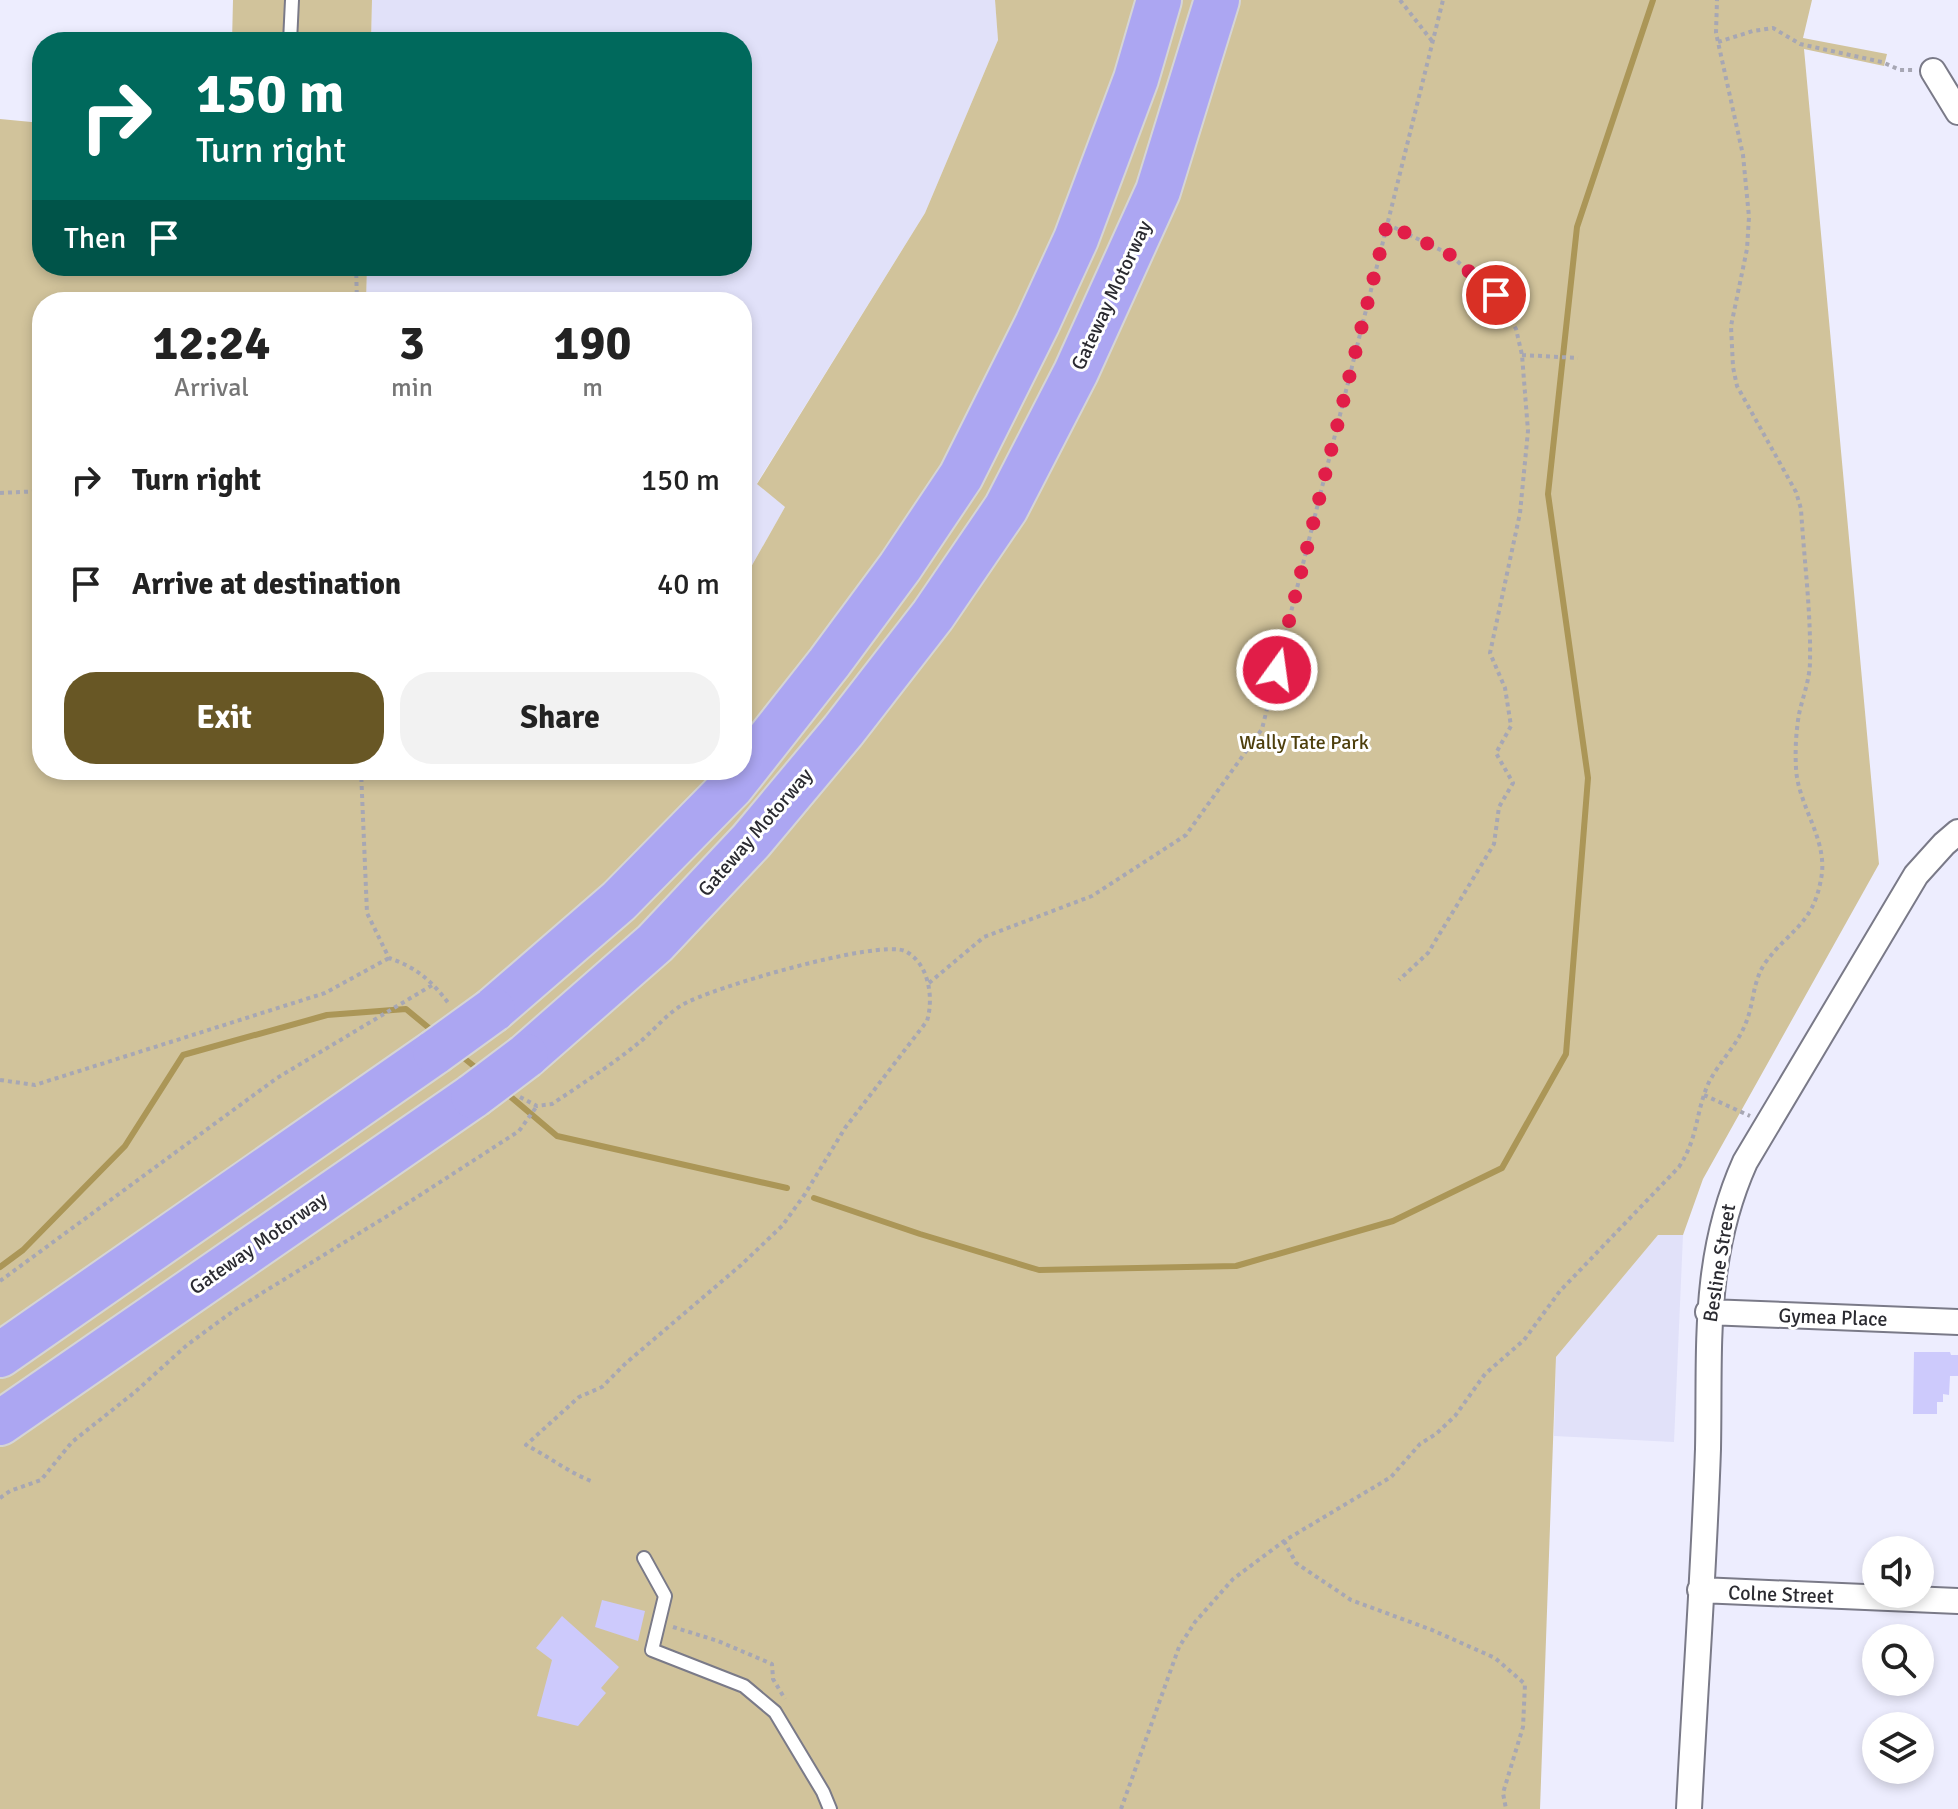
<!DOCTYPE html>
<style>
:root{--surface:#fff;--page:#f2f2f2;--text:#222;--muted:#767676;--accent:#685725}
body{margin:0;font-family:Signika,sans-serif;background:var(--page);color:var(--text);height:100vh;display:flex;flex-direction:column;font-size:30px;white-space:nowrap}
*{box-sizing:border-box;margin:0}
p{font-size:26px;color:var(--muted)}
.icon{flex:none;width:44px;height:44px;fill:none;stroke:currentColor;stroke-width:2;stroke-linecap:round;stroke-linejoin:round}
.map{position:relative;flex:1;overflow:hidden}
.details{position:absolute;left:32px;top:292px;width:720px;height:488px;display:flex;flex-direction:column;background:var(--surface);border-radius:32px;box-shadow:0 4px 12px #0003}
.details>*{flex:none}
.hud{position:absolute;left:32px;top:32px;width:720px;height:244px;border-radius:32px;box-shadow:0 4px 12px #0003;background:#00695c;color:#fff;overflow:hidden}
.buttons{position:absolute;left:1862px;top:1536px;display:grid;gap:16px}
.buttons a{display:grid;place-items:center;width:72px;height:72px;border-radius:50%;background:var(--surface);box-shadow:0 4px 12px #0003;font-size:40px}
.pin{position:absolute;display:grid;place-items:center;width:68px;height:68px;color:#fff;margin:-34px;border:4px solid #fff;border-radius:50%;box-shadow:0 2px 8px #0007}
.me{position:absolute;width:88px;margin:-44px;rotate:14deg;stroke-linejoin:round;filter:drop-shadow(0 0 6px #0008)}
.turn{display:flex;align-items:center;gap:28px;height:168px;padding:0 32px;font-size:36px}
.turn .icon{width:104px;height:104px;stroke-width:2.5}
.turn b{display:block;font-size:56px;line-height:68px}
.then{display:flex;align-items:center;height:76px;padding:0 32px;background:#0003;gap:16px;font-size:30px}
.eta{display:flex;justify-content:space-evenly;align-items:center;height:136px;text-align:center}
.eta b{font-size:48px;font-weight:700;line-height:56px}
.button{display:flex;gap:16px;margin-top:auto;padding:16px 32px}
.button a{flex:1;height:92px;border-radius:32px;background:var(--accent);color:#fff;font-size:32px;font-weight:700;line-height:92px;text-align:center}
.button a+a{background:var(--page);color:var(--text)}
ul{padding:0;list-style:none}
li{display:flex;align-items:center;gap:24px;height:104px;padding:0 32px}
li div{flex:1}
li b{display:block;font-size:30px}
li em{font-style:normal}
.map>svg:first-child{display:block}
.built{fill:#e1e1f9}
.green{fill:#d1c39b}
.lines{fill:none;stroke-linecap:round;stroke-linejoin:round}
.stream{stroke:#ab9657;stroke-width:6}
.building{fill:#cdcafc}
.service-casing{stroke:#7a7a88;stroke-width:16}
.minor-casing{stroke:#7a7a88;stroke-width:28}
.motorway-casing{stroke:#d5d5d6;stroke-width:48}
.path{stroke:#a7a7b4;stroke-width:4;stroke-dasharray:4 4;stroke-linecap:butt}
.service{stroke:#fff;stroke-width:12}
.minor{stroke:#fff;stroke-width:24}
.motorway{stroke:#aca6f2;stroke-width:44}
.motorway-bridge-casing{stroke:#d5d5d6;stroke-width:48;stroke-linecap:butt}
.motorway-bridge{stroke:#aca6f2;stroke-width:44}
.route{stroke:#e11d48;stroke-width:14;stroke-dasharray:0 25.2}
.labels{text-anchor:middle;stroke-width:6;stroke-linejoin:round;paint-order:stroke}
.street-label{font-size:20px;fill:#2b2b31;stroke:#fff}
.park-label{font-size:20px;fill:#4e3f0c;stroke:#fff}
</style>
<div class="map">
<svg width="1958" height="1809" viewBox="0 0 1958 1809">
<rect width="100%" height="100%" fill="#ededfe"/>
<path class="built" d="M372,0h623l3,40 -73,173 -168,270 28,24 -43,76v-281h-376l1,-36h375v-224h-371z
M1658,1235h25l-9,207 -120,-6 2,-79z"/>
<path class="green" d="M233,0h139l-1,42h-139z
M995,0h817l-9,38 84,16 -3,12 -80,-17 75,815 -176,315 -20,56h-25l-102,122 -16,452h-1540v-1690l42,4v143h325l-1,36h-324v468h700v-187l43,-76 -28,-23 168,-271 73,-173z"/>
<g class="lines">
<path class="stream" d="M459,1054l22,18
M505,1092l52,44 230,52
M814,1198l106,36 119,36 197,-4 157,-45 109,-53 64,-114 22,-276 -40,-284 29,-267 76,-227
M0,1267l23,-17 102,-104 58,-91 144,-40 79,-6 29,24"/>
</g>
<path class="building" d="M1914,1352h36l1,3h7v21h-8l-1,19 -6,-1v8h-6v12h-24z
M602,1600l43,11 -7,30 -43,-14z
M562,1616l57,51 -18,21 5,5 -28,33 -41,-10 15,-56 -16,-12z"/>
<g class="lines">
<g class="service-casing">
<path id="service" d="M290,42l2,-42
M644,1558l21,38 -13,54 92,36 31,26 48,80 7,17"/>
</g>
<g class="minor-casing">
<path id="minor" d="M1933,71l25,41
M1708,1312l250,10
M1700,1590l258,11
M1689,1809c6,-120 15,-240 19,-360 2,-102 -6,-191 37,-287l171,-287 28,-31 14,-12"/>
</g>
<g class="motorway-casing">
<path id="motorway" d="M493,1010l126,-109 113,-115 97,-123 71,-96 61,-91 76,-152 39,-85 60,-160 23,-79
M526,1056l129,-113 96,-102 92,-110 90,-116 73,-107 70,-136 82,-181 59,-191
M0,1355l435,-303
M0,1423l473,-327"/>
</g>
<path class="path" d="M1400,0l32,41
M1718,42l35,-11 20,-3 27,16 82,18 18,8h13
M1387,224l62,30 47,41 20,34 6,26 6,76 -8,82 -30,140 15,35 6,38 -15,27 17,30 -14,24 -5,37 -66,109 -29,27
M356,266l1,36
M1522,355l56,3
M0,493l42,-2
M361,770l6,143 22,45c27,9 43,23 60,46
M929,983l55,-46 108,-41 94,-61 76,-106 181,-729
M0,1080l35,5 290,-92 64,-35
M1704,1095l46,21
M520,1097l17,9 15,-2c30,-20 61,-40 89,-63 14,-12 26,-27 41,-36 28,-17 196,-66 223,-54 24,12 29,47 22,70l-82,107 -40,66 -23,32 -41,39 -115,98 -24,24 -23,10 -53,48c22,11 42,27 65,36
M0,1281l277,-203 157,-94
M0,1498l10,-7 31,-11 31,-38 63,-50 52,-47 49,-36 161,-99 122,-79 18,-25
M1284,1541l12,22 55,37 81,30 63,28 30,26 -2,43 -20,66 3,16
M673,1627l45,14 54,23 1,15 12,20
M1121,1809l58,-162 16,-25 38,-43 51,-38 107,-64 29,-33 16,-10 19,-18 30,-42 39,-34 36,-49 119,-124c20,-31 16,-54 30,-85 11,-21 30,-39 38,-62 7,-19 6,-39 18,-57 24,-33 48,-38 56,-84 8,-39 -23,-72 -25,-111 -1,-18 0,-36 3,-54 4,-18 11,-35 11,-53 1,-50 -6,-102 -9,-152l-5,-17 -59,-106 -4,-19 -2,-41 16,-77 2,-32 -6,-62 -27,-122 1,-33"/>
<use href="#service" class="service"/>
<use href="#minor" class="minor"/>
<use href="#motorway" class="motorway"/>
<g class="motorway-bridge-casing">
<path id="motorway-bridge" d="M435,1052l58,-42
M473,1096l53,-40"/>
</g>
<use href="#motorway-bridge" class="motorway-bridge"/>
</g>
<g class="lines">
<path class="route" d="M1277,670l110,-446 62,30 47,41"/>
</g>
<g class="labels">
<g class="street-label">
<text transform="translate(1111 295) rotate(-65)" y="7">Gateway Motorway</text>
<text transform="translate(755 832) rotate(-49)" y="7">Gateway Motorway</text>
<text transform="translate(258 1243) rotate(-35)" y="7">Gateway Motorway</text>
<text transform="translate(1719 1263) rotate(-81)" y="7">Besline Street</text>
<text transform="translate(1833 1317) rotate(2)" y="7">Gymea Place</text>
<text transform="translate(1781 1594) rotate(2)" y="7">Colne Street</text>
</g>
<g class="park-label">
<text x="1304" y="749">Wally Tate Park</text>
</g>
</g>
</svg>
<div class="buttons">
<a><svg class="icon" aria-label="sound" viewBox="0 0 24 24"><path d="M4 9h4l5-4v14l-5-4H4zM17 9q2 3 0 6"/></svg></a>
<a><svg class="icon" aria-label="search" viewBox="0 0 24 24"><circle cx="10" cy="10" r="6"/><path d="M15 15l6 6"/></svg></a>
<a><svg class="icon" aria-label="layers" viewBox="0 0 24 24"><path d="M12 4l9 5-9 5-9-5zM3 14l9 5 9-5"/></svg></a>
</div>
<div class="pin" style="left:1496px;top:295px;background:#d93025"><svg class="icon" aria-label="arrive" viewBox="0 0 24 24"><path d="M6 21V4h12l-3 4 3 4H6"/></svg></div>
<svg class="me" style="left:1277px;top:670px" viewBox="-20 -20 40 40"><circle r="17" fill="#e11d48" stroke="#fff" stroke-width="3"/><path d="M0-11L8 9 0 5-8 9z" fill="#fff"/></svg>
<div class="hud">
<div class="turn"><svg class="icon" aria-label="right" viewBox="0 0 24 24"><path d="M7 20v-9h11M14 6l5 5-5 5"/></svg><div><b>150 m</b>Turn right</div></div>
<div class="then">Then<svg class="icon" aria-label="arrive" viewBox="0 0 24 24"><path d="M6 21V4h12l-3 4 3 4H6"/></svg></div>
</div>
<section class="details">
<div class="eta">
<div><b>12:24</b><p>Arrival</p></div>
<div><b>3</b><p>min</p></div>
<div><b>190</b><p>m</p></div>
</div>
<ul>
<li><svg class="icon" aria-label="right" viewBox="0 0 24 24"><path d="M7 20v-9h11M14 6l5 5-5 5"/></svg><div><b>Turn right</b></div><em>150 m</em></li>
<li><svg class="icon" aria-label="arrive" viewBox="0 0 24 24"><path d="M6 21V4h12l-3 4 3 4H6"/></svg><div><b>Arrive at destination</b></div><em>40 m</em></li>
</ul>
<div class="button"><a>Exit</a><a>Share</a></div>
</section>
</div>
